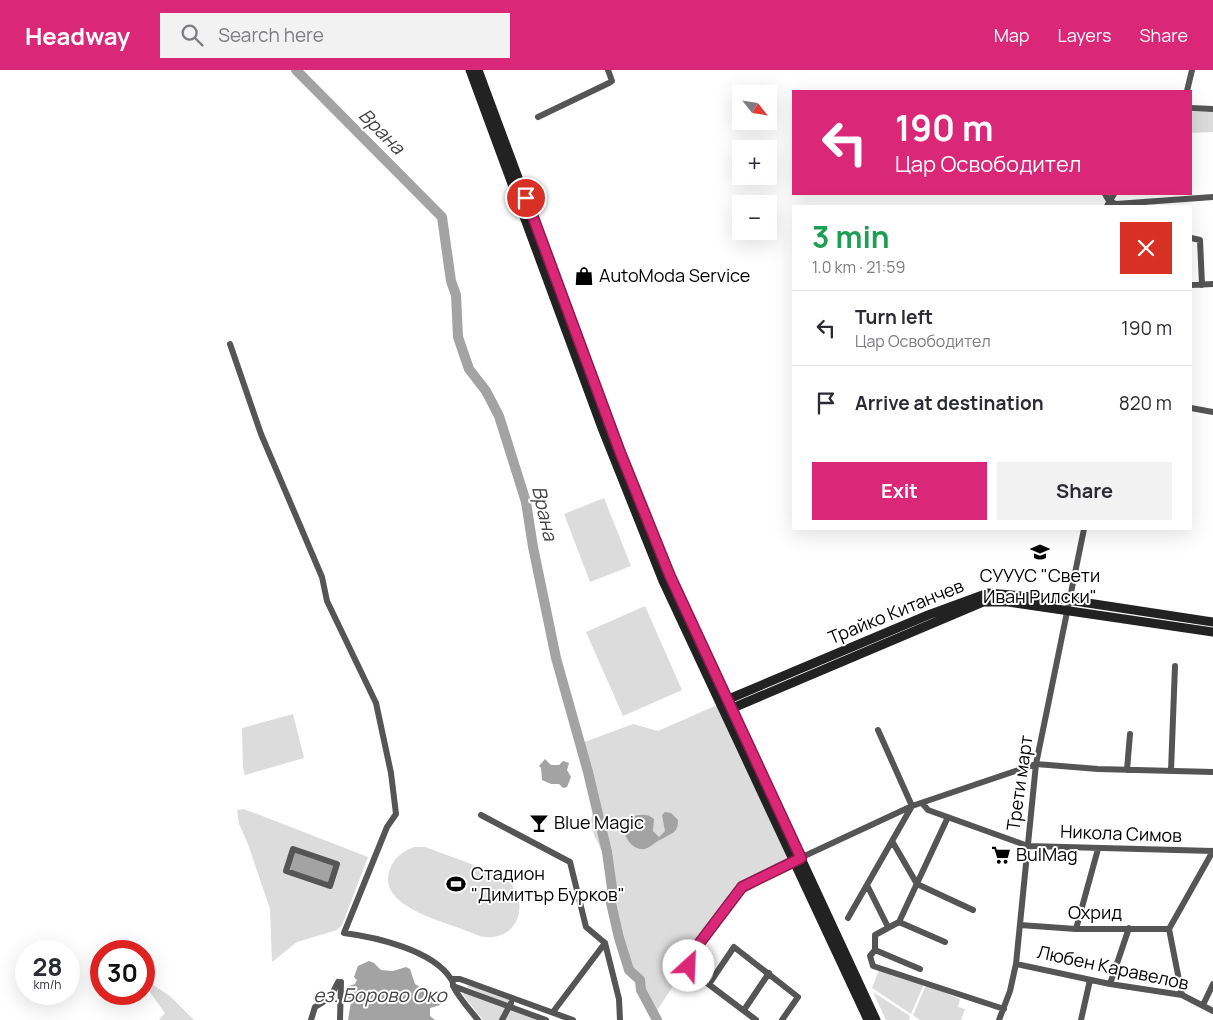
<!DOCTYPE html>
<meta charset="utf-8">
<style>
:root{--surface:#fff;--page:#f2f2f3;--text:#2b2b33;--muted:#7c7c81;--line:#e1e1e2;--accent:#db2777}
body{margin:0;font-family:Manrope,sans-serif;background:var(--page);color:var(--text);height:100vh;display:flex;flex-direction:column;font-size:19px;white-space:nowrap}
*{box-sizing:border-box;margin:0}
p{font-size:16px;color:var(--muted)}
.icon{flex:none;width:28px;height:28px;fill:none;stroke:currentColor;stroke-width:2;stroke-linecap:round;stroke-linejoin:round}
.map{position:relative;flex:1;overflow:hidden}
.side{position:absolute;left:792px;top:135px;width:400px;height:325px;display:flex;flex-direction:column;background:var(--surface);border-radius:0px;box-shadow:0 5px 20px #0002}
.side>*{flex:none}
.hud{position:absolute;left:792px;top:20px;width:400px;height:105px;border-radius:0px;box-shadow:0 5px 20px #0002;background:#db2777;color:#fff;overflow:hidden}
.needle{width:32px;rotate:120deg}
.tools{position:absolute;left:732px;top:15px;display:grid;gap:10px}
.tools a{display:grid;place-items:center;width:45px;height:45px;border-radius:0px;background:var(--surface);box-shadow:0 5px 20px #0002;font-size:25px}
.speed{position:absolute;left:15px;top:870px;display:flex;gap:10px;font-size:25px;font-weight:700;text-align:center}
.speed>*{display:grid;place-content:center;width:65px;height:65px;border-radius:50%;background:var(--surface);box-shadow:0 5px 20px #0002;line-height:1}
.speed small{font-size:12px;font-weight:400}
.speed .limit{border:8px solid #d22;background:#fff;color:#111}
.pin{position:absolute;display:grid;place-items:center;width:42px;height:42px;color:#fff;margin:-21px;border:2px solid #fff;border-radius:50%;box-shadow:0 1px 5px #0007}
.me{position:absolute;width:55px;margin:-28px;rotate:25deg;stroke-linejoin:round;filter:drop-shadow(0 0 4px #0008)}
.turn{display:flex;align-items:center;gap:18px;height:105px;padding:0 20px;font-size:22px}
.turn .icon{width:65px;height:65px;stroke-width:2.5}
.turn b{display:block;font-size:35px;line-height:42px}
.round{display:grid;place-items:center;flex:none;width:52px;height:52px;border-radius:0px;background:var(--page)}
.summary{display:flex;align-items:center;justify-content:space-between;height:85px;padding:0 20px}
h1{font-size:30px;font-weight:700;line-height:38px;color:#1e9e55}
.cta{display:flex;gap:10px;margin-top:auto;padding:10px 20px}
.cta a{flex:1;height:58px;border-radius:0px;background:var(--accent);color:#fff;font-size:20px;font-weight:700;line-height:58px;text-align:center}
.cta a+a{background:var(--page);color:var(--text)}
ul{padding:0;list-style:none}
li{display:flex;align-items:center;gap:15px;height:75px;padding:0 20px;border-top:1px solid var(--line)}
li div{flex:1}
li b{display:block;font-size:19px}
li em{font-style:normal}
header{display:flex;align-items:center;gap:30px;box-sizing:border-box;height:70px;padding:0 25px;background:var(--accent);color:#fff}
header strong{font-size:24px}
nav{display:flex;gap:28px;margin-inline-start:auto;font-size:18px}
.search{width:350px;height:45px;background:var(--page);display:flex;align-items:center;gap:12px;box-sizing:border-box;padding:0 18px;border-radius:0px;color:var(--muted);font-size:19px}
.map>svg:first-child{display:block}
.green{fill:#dcdcdc}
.water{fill:#a3a3a3}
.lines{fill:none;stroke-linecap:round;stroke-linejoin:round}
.river{stroke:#a3a3a3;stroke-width:10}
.street{stroke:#555;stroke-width:6}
.secondary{stroke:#222;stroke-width:9}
.route-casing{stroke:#8e194d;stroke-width:12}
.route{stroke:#db2777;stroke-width:9}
.labels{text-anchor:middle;stroke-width:4;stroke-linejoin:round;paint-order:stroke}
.poi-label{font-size:18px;fill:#000;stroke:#fff;text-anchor:start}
.street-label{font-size:18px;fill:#000;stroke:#fff}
.water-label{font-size:19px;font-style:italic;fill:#444;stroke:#fff}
</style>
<header>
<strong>Headway</strong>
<div class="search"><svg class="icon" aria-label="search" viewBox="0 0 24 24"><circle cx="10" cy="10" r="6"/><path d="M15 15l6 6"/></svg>Search here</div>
<nav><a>Map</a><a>Layers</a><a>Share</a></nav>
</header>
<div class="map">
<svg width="1213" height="950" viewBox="0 0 1213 950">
<rect width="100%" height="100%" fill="#fff"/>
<path class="green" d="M1213,41v21l-22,1v-21z
M604,428l27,68 -41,16 -26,-68z
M645,536l37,84 -59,26 -37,-84z
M717,635l75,156 -53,22 -56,76v12l-29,44 -29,-60 -8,-22 -4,-31v-27l-19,-40 -3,-15 3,-14 -12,-63 51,-19 25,7z
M293,644l11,44 -59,17 -2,-7 -1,-40z
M244,739l124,48 -26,68 -5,5 -40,12 -25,20 -2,-53 -22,-65 -9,-20 -2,-14z
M414,777h11c15,6 76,26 84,35 21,21 9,58 -23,55 -7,0 -15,-5 -22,-7 -23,-10 -88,-24 -74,-61 4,-11 13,-18 24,-22z
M879,900l45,14 -13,30 -39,-26z
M144,909l26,17 24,24h-35l6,-7 -21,-29z
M468,913l42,15 -2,6 -41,-17z
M926,915l34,14 -2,8 7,2 -4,11h-41l-7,-5z
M464,922l76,28h-57l-20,-25z
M873,922l37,24 -1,4h-23z"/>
<path class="water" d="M545,689l6,6h8l4,-4 6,2 -2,7 4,7 -4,10 -4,1 -4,-4h-8l-9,-4 -1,-12 -2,-2z
M665,742l6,1 7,7c0,13 -6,13 -16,19 -6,2 -11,8 -17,10 -19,3 -32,-32 -6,-34 6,-1 11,0 15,4l-1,12 6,6 6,-6 -3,-16z
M294,780l42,15 -7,20 -42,-15z
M369,891l5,2 7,7 12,1 13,-4 4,2 5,15 22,13 3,8 -10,3v8l5,4h-87l3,-18 -5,-7 3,-9 6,-2 2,-4 -3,-3 4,-11z"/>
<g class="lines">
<path class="river" d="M296,0l146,147 9,64 5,14 2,42 11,32 17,22 13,25 27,86 7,45 23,111 32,114 19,80 5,36 -1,15 8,35 10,32 11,10 1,10 16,30"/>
<path class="street" d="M1187,21l5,-21
M1191,38l22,1
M538,47l71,-34 3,-2 -4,-11
M1105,124l4,7 7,3 97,-7
M1107,136l7,-12
M1191,168l9,2 2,45
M1191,215l22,-1
M230,274l31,90 61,143 5,24 49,102 15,70 5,41 -9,13 -43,106c31,4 89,17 107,46 1,1 2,5 2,7 6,12 17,24 25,34
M1191,338l22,4
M1127,700l3,-36
M1171,701l4,-105
M922,733l6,7 100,36 185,5
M481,745l89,47 16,65 19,16 14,56 1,21
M948,747l-49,105 -24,13v15l-5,6 3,10 131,43
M892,771l25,43 56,26
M293,779l44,15 -7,22 -44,-15z
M867,815l21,42
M848,848l64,-112 -34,-76
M899,852l46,20
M1020,855l56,4h93
M1076,859l22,-80
M875,880l45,19
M1016,894l94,20 72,11 31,16
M451,909h9l113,41
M709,914l25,-37 64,50 -16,23
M1110,914l19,-56
M453,916l93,34
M1182,925l-13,-66 44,-78
M1203,935l10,-21
M744,940l25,-37
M553,942l52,-69
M311,950l4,-13 15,-9 8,-16
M340,950l1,-38
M502,950l9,-17
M756,950l-61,-46 -6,-8 3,-13 50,-66 11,-7 159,-74 124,-42 62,5 115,3
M999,950l11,-29 6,-27 20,-200 48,-235
M1081,950l9,-40"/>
<path class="secondary" d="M470,0l132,358 61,153 205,439
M478,0l142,382 50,124 206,444
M724,631l204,-86 60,-22 80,7 145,22
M728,640l255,-108h25l205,30"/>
</g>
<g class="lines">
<g class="route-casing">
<path id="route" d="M526,128l94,254 50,124 131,282 -59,29 -50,66 -3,13"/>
</g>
<use href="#route" class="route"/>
</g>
<defs>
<g id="shop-bare" transform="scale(1.5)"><path d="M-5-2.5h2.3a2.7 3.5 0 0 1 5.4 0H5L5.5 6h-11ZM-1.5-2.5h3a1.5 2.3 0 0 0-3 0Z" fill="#000" stroke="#fff" stroke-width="2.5" paint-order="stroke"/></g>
<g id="school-bare" transform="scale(1.5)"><path d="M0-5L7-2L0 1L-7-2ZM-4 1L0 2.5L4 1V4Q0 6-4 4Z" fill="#000" stroke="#fff" stroke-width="2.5" paint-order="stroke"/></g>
<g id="bar-bare" transform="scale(1.5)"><path d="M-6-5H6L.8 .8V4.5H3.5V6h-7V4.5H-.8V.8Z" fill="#000" stroke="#fff" stroke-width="2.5" paint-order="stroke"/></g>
<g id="supermarket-bare" transform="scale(1.5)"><path d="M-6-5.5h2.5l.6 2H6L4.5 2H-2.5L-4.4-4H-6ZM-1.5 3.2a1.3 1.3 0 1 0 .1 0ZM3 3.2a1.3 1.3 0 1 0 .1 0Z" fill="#000" stroke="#fff" stroke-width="2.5" paint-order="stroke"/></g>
<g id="stadium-bare" transform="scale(1.5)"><path d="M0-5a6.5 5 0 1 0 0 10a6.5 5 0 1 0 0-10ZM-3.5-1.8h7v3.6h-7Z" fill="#000" stroke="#fff" stroke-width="2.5" paint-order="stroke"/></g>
</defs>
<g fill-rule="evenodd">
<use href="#shop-bare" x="584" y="206"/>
<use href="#school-bare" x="1040" y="482"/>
<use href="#bar-bare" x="539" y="753"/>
<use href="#supermarket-bare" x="1001" y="785"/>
<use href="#stadium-bare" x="456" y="814"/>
</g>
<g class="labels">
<g class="poi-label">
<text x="599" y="212">AutoModa Service</text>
<text x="1040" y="512" text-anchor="middle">СУУУС "Свети<tspan x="1040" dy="21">Иван Рилски"</tspan></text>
<text x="554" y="759">Blue Magic</text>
<text x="1016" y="791">BulMag</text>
<text x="471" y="810">Стадион<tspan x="471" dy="21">"Димитър Бурков"</tspan></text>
</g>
<g class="street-label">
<text transform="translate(896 542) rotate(-22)" y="6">Трайко Китанчев</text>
<text transform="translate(1020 713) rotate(-82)" y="6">Трети март</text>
<text transform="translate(1121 764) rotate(2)" y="6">Никола Симов</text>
<text x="1095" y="849">Охрид</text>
<text transform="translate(1113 898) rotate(12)" y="6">Любен Каравелов</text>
</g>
<g class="water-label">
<text transform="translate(382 61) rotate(45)" y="7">Врана</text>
<text transform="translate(545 443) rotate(77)" y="7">Врана</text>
<text x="380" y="932">ез. Борово Око</text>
</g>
</g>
</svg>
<div class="tools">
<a><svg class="needle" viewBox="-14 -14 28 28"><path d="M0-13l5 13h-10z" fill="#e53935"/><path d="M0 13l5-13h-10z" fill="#7c7c81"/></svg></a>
<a>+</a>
<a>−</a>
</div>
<div class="speed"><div>28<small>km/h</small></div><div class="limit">30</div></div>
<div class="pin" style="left:526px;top:128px;background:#d93025"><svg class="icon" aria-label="arrive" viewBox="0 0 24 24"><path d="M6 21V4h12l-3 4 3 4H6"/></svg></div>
<svg class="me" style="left:689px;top:896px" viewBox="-20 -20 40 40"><circle r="19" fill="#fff"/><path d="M0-13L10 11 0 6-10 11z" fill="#db2777"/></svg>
<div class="hud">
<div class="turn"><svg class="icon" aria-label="left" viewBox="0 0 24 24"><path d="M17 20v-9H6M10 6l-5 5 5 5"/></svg><div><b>190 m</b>Цар Освободител</div></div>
</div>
<section class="side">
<div class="summary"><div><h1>3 min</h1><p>1.0 km · 21:59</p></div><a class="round" style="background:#d93025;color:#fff"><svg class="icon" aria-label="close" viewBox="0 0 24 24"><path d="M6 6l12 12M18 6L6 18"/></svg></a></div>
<ul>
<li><svg class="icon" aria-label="left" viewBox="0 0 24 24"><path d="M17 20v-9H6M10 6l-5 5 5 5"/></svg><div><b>Turn left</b><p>Цар Освободител</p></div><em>190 m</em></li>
<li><svg class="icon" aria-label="arrive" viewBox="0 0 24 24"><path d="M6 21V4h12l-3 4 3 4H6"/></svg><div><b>Arrive at destination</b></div><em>820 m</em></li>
</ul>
<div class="cta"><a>Exit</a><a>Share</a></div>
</section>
</div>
